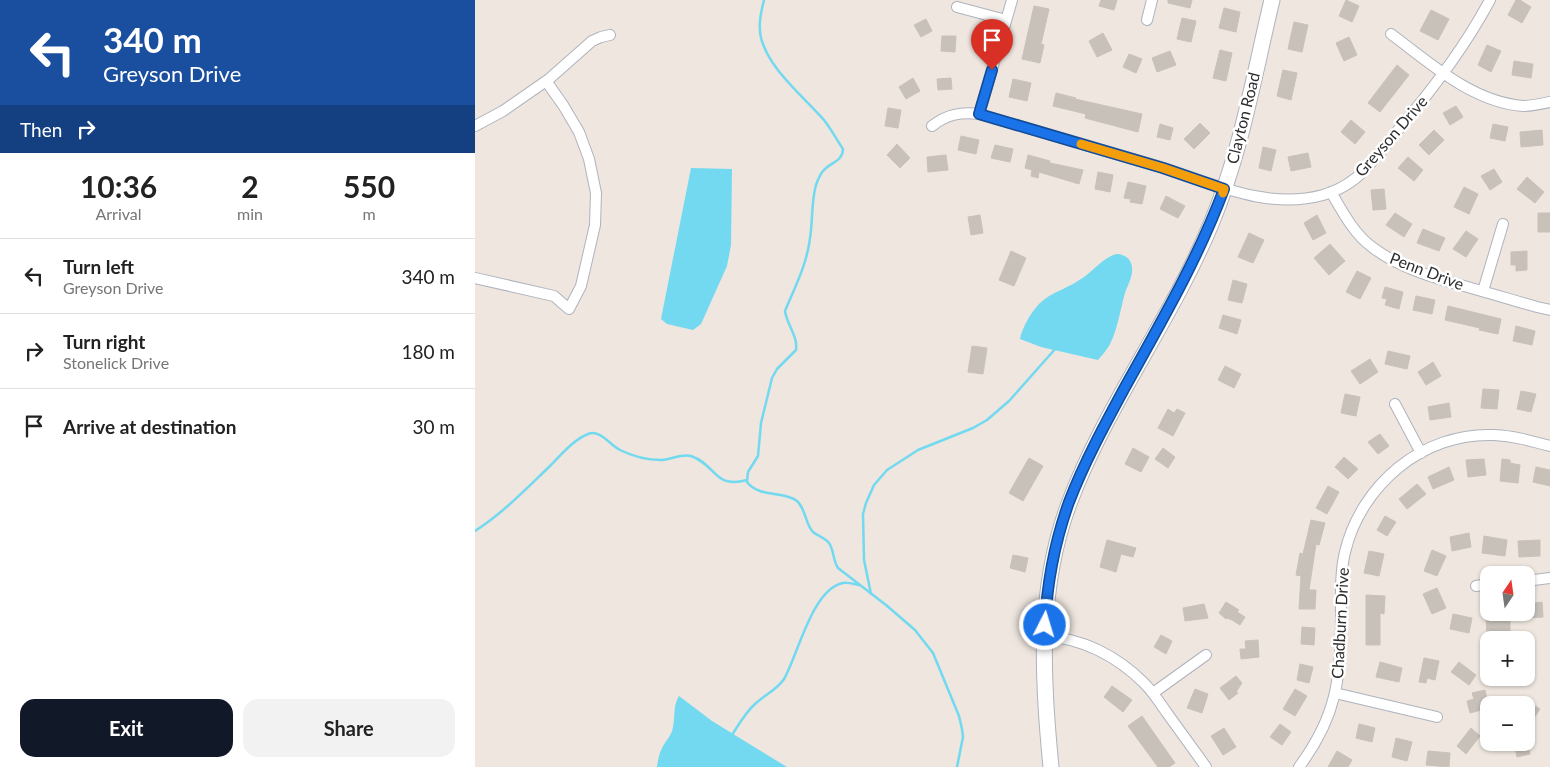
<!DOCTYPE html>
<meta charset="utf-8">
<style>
:root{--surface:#fff;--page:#f2f2f2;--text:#222;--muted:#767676;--line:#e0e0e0;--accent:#111827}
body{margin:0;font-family:Lato,sans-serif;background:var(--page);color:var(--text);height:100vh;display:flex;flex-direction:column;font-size:19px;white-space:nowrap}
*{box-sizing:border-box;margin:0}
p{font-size:16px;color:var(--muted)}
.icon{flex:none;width:28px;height:28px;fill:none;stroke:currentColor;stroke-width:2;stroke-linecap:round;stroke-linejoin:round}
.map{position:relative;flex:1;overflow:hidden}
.panel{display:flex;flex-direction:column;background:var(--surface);width:475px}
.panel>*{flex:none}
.hud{background:#1a4fa0;color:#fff;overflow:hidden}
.needle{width:32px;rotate:13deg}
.tools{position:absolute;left:1005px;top:566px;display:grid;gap:10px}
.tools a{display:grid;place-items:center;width:55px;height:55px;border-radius:10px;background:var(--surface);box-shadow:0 1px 4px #0004;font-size:25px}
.pin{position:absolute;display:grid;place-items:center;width:42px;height:42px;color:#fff;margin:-51px -21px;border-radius:50% 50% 50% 0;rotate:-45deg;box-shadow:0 0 5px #0007}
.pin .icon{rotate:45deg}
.me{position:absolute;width:55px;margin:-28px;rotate:5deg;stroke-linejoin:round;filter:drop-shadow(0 0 4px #0008)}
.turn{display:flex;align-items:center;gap:18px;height:105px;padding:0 20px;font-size:22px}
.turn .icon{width:65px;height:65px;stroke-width:2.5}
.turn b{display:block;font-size:35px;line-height:42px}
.then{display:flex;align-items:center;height:48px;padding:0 20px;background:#0003;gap:10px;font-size:19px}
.eta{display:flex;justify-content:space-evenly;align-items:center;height:85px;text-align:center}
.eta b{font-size:30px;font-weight:700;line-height:35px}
.action{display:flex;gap:10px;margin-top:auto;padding:10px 20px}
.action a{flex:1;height:58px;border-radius:15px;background:var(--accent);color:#fff;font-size:20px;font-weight:700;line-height:58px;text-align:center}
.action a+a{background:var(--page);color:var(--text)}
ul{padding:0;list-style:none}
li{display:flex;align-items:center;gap:15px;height:75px;padding:0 20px;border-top:1px solid var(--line)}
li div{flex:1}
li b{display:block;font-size:19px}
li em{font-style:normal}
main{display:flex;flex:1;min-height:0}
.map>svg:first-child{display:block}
.water{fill:#72d9f0}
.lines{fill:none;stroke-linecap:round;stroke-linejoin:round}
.stream{stroke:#72d9f0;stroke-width:2.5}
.building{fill:#c7c1ba;stroke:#cac2b8}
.street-casing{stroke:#afb3bd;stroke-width:12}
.secondary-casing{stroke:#afb3bd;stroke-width:17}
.street{stroke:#fff;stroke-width:10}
.secondary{stroke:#fff;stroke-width:15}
.route-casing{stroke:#114b97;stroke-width:12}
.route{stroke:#1a73e8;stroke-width:9}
.slow{stroke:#f59e0b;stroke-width:9}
.labels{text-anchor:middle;stroke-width:5;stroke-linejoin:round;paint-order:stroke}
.street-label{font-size:16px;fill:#2d2d2d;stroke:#fff}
</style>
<main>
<section class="panel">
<div class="hud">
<div class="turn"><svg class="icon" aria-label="left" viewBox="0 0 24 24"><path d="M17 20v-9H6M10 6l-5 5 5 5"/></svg><div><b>340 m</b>Greyson Drive</div></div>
<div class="then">Then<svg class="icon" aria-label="right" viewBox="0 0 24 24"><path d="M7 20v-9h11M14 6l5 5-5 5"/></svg></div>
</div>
<div class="eta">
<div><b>10:36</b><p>Arrival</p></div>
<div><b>2</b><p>min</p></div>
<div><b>550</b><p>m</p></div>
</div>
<ul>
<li><svg class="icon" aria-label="left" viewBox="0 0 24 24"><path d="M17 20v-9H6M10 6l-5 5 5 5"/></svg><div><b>Turn left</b><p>Greyson Drive</p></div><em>340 m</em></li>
<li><svg class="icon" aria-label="right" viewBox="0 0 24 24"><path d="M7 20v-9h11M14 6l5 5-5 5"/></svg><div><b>Turn right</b><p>Stonelick Drive</p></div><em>180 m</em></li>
<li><svg class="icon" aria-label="arrive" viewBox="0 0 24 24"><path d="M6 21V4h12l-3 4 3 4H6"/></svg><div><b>Arrive at destination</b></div><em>30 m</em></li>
</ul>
<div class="action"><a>Exit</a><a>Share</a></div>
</section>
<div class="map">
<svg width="1075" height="767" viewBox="0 0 1075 767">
<rect width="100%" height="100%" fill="#eee6df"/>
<path class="water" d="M216,168l41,1 -1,76 -4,21 -26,58 -8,6 -26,-6 -6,-5z
M641,254c6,0 13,3 15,9 4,10 -3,21 -6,30 -5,17 -7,35 -15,51 -3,6 -8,11 -12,16l-57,-13 -21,-8c1,-7 4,-12 7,-18 17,-31 32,-26 57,-44 11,-8 18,-18 32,-23z
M204,696l33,25 75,46h-130c1,-7 2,-13 5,-19 3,-6 8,-11 10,-17 4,-12 0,-24 7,-35z"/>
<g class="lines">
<path class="stream" d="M289,0c-3,12 -6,25 -3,38 8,31 42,58 63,82 7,9 13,20 19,29 0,11 -10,13 -17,19 -5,4 -8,11 -10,17 -5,17 -3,36 -6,53 -3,26 -15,49 -25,73 2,14 13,25 11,39l-19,19 -5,9 -11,45 -3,33 -10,16 -1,10c12,16 38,9 50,19 9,8 8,23 16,31 5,4 12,6 16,11 5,7 4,18 9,25l48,37 29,25 18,23 26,63 3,13 1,8 -6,30
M0,531c28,-18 51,-42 75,-65 11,-11 23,-26 38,-32 12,-5 22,11 32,16 12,6 27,10 41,10 9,0 21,-7 30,-4 26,9 22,33 56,24
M396,594l-7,-34 -1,-46 3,-11 8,-18 13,-15 31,-20 55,-22 14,-8 22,-19 47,-53
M257,735c7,-11 13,-22 23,-31 9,-9 22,-14 29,-25 14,-24 28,-90 59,-96 5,-1 11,1 16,2"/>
</g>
<path class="building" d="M626,0h16l-3,10 -15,-4z
M693,0h24l-2,8 -22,-5z
M871,0l13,6 -7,16 -13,-6z
M1041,0h4l11,7 -9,16 -14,-8z
M559,6l15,3 -8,35 3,1 -4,18 -18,-4z
M749,8l16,4 -4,20 -17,-4z
M956,10l18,9 -11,21 -18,-9z
M707,18l14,3 -5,21 -14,-3z
M451,19l6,12 -11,6 -7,-12z
M819,22l14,3 -6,27 -14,-3z
M628,33l9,17 -15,7 -8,-16z
M467,36h14l-1,16 -14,-1z
M874,37l8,18 -13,6 -8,-18z
M1012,45l14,6 -10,21 -13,-7z
M745,50l12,3 -6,28 -13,-3z
M695,51l6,14 -19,7 -5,-14z
M654,54l13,5 -6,14 -13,-6z
M1039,61l19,3 -2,14 -19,-3z
M922,65l12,10 -29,37 -12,-9z
M808,70l14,3 -6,27 -14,-4z
M438,78l7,13 -14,8 -7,-12z
M476,78l1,11 -14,1 -1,-11z
M538,79l18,4 -4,18 -18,-4z
M581,93l20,5 -1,1 67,15 -4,18 -53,-14 1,-4 -33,-8z
M981,106l7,11 -13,8 -7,-12z
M413,108l13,2 -3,18 -13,-2z
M876,120l14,12 -10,12 -14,-12z
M725,123l10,10 -16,16 -10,-10z
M685,124l13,4 -3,12 -13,-3z
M1018,124l15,3 -3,14 -15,-3z
M959,130l10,10 -15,15 -10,-10z
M1067,130l1,15 -22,2 -1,-15z
M486,136l18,4 -3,14 -18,-4z
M422,144l13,14 -10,10 -13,-13z
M520,145l18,4 -3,13 -19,-4z
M788,147l13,3 -5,21 -12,-3z
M833,153l3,14 -20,4 -3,-14z
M471,155l2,15 -20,2 -1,-15z
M553,155l22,6v2l33,7 -4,14 -40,-12 -1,6 -7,-2 1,-6 -7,-2z
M933,157l15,13 -9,11 -16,-13z
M1019,169l8,13 -12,8 -9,-14z
M623,172l15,3 -3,17 -15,-3z
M1052,177l17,15 -9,11 -18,-14z
M653,182l18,4 -4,18 -12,-2 1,-3 -7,-1z
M989,187l14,7 -9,20 -15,-7z
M909,189l2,20 -13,1 -2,-20z
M691,196l19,10 -7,12 -18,-9z
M920,213l17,11 -8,13 -18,-12z
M1063,213h12v19h-12z
M505,215l3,18 -12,2 -3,-18z
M842,215l9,18 -13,7 -9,-17z
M948,229l22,9 -6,13 -22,-8z
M991,231l12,8 -12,18 -13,-8z
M774,233l15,7 -11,23 -15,-6z
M855,244l15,17 -16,14 -15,-17z
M536,251l15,7 -12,28 -15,-6z
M1052,251v19l-11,1v-6h-5v-13z
M882,271l14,7 -11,21 -14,-7z
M758,280l14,4 -5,19 -14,-3z
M910,287l18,5 -4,17 -14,-4 2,-6 -5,-1z
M941,296l19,4 -3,14 -19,-4z
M973,306l53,13 -3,15 -19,-4 1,-2 -35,-8z
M748,315l18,5 -4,14 -18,-6z
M1041,326l19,5 -3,14 -19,-4z
M497,346l15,2 -4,26 -15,-2z
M913,351l22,5 -3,13 -22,-5z
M895,359l8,13 -18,12 -9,-13z
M958,362l8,14 -15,9 -8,-13z
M750,366l16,8 -7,14 -16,-8z
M1008,389l16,1 -2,19 -16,-1z
M1046,391l15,3 -5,18 -14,-3z
M870,394l15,3 -4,19 -15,-3z
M974,403l2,14 -21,3 -2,-13z
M693,409l6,4 3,-4 8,4 -12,23 -15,-8z
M905,434l9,12 -11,8 -10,-12z
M658,448l16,9 -8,15 -16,-8z
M688,448l12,9 -7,11 -13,-9z
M869,457l14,12 -10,10 -13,-12z
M554,458l14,8 -20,35 -14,-8z
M1009,459l2,16 -18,2 -2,-17z
M1027,459l8,1v3l10,2 -2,18 -18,-2z
M974,467l5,13 -21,9 -5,-12z
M1061,467l14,3v16l-17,-4z
M942,484l9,10 -19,15 -8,-10z
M853,486l11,6 -12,22 -11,-6z
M910,516l11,6 -9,14 -10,-6z
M836,520l14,3 -6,22 -3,-1 -7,46h7l-1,19h-16l2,-33 -5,-1 4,-22 3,1z
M994,533l2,14 -19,4 -2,-14z
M1009,536l23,4 -2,16 -23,-3z
M632,540l29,8 -3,9 -12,-3 -5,18 -16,-5z
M1065,540v16l-21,1 -1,-16z
M957,550l14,6 -9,20 -13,-5z
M894,551l15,3 -5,22 -15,-3z
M538,555l15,3 -3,14 -15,-4z
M962,588l9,20 -14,6 -9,-20z
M891,595l19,1 -1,18 -4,-1v32h-14z
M751,602l13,8 -2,2 8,5 -5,8 -8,-5 -5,-2 -1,1 -7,-6z
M1067,602l1,15 -17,1v-14z
M729,604l4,14 -23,3 -2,-13z
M978,614l19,4 -3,15 -19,-4z
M1035,618v14l-23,1 -1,-14z
M827,627l13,1 -1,17 -13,-1z
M686,635l11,6 -6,13 -12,-7z
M783,640l1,17 -18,2 -1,-10h6l-1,-8z
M949,658l15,3 -4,19 -8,-2 -1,5 -7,-1z
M905,662l22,6 -3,14 -23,-5z
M984,662l17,13 -7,10 -18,-13z
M825,664l13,3 -4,16 -12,-3z
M761,676l6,7 -6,9 2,1 -9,7 -9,-12z
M637,686l20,14 -9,12 -19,-15z
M720,689l13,5 -6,19 -15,-5z
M820,689l12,7 -12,20 -12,-7z
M1010,690l4,18 -19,5 -3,-12 7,-2 -2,-6z
M1051,700l14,9 -14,21z
M667,716l33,47 -6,4h-11l-30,-41z
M805,724l11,8 -9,13 -12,-8z
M884,724l16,4 -3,14 -16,-4z
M749,728l12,19 -13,8 -12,-19z
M996,728l9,8 -14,18 -9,-8z
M921,738l16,4 -5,19 -15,-4z
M1039,742h13l3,12 -13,3z
M862,751l15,9 -4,7h-20z
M953,751l22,2 -1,14 -23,-2z"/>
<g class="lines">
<g class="street-casing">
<path id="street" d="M482,7l49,13
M672,20l5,-20
M916,34c39,29 81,68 132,72 9,0 18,-2 27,-4
M504,114l33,-114
M0,126l28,-15 46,-32 43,-38 9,-4 9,-2
M457,126c15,-12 29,-14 47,-12 59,17 117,34 175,51 54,16 111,46 169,30 11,-3 24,-10 33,-17 16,-14 29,-32 43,-49 34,-40 66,-82 91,-129
M856,192c11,19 23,42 41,55 26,20 57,29 88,38 26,7 52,15 77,22l13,3
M0,278l79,18 15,13 12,-23 14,-61 1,-32 -7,-34 -10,-27 -16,-27 -17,-24
M1008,291l20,-67
M920,404l26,49
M1051,581l24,-3
M1001,586l13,-2
M569,636c38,2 73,20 100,47 9,9 16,20 23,30 13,18 26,36 39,54
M678,693l53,-38
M860,693l102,24
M824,767c38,-51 42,-89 42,-150 0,-22 -1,-44 4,-65 16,-67 78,-120 149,-117 20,1 38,6 56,11"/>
</g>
<g class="secondary-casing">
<path id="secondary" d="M576,767c-9,-90 -14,-180 19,-266 37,-97 101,-181 141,-277 30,-71 43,-149 61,-224"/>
</g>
<use href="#street" class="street"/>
<use href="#secondary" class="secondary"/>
</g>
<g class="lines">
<g class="route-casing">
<path id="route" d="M517,70l-13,44 184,54 61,21c-26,70 -64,135 -100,200 -20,37 -40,74 -55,113 -14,39 -22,81 -24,123"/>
</g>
<use href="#route" class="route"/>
<path class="slow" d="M606,144l82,24 61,21 -1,4"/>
</g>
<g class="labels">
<g class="street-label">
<text transform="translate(768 118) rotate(-76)" y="6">Clayton Road</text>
<text transform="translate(916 136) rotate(-49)" y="6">Greyson Drive</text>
<text transform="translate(952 271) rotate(21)" y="6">Penn Drive</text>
<text transform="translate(865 623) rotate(-87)" y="6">Chadburn Drive</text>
</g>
</g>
</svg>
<div class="tools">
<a><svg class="needle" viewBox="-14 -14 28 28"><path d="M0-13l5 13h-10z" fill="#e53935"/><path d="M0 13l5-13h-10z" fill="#767676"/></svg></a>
<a>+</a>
<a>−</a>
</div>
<div class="pin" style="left:517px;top:70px;background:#d93025"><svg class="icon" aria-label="arrive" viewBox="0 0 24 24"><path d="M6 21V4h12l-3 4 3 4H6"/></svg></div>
<svg class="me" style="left:570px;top:625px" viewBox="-20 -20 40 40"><circle r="17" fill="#1a73e8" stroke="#fff" stroke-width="3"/><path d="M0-11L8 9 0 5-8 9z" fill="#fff"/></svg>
</div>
</main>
